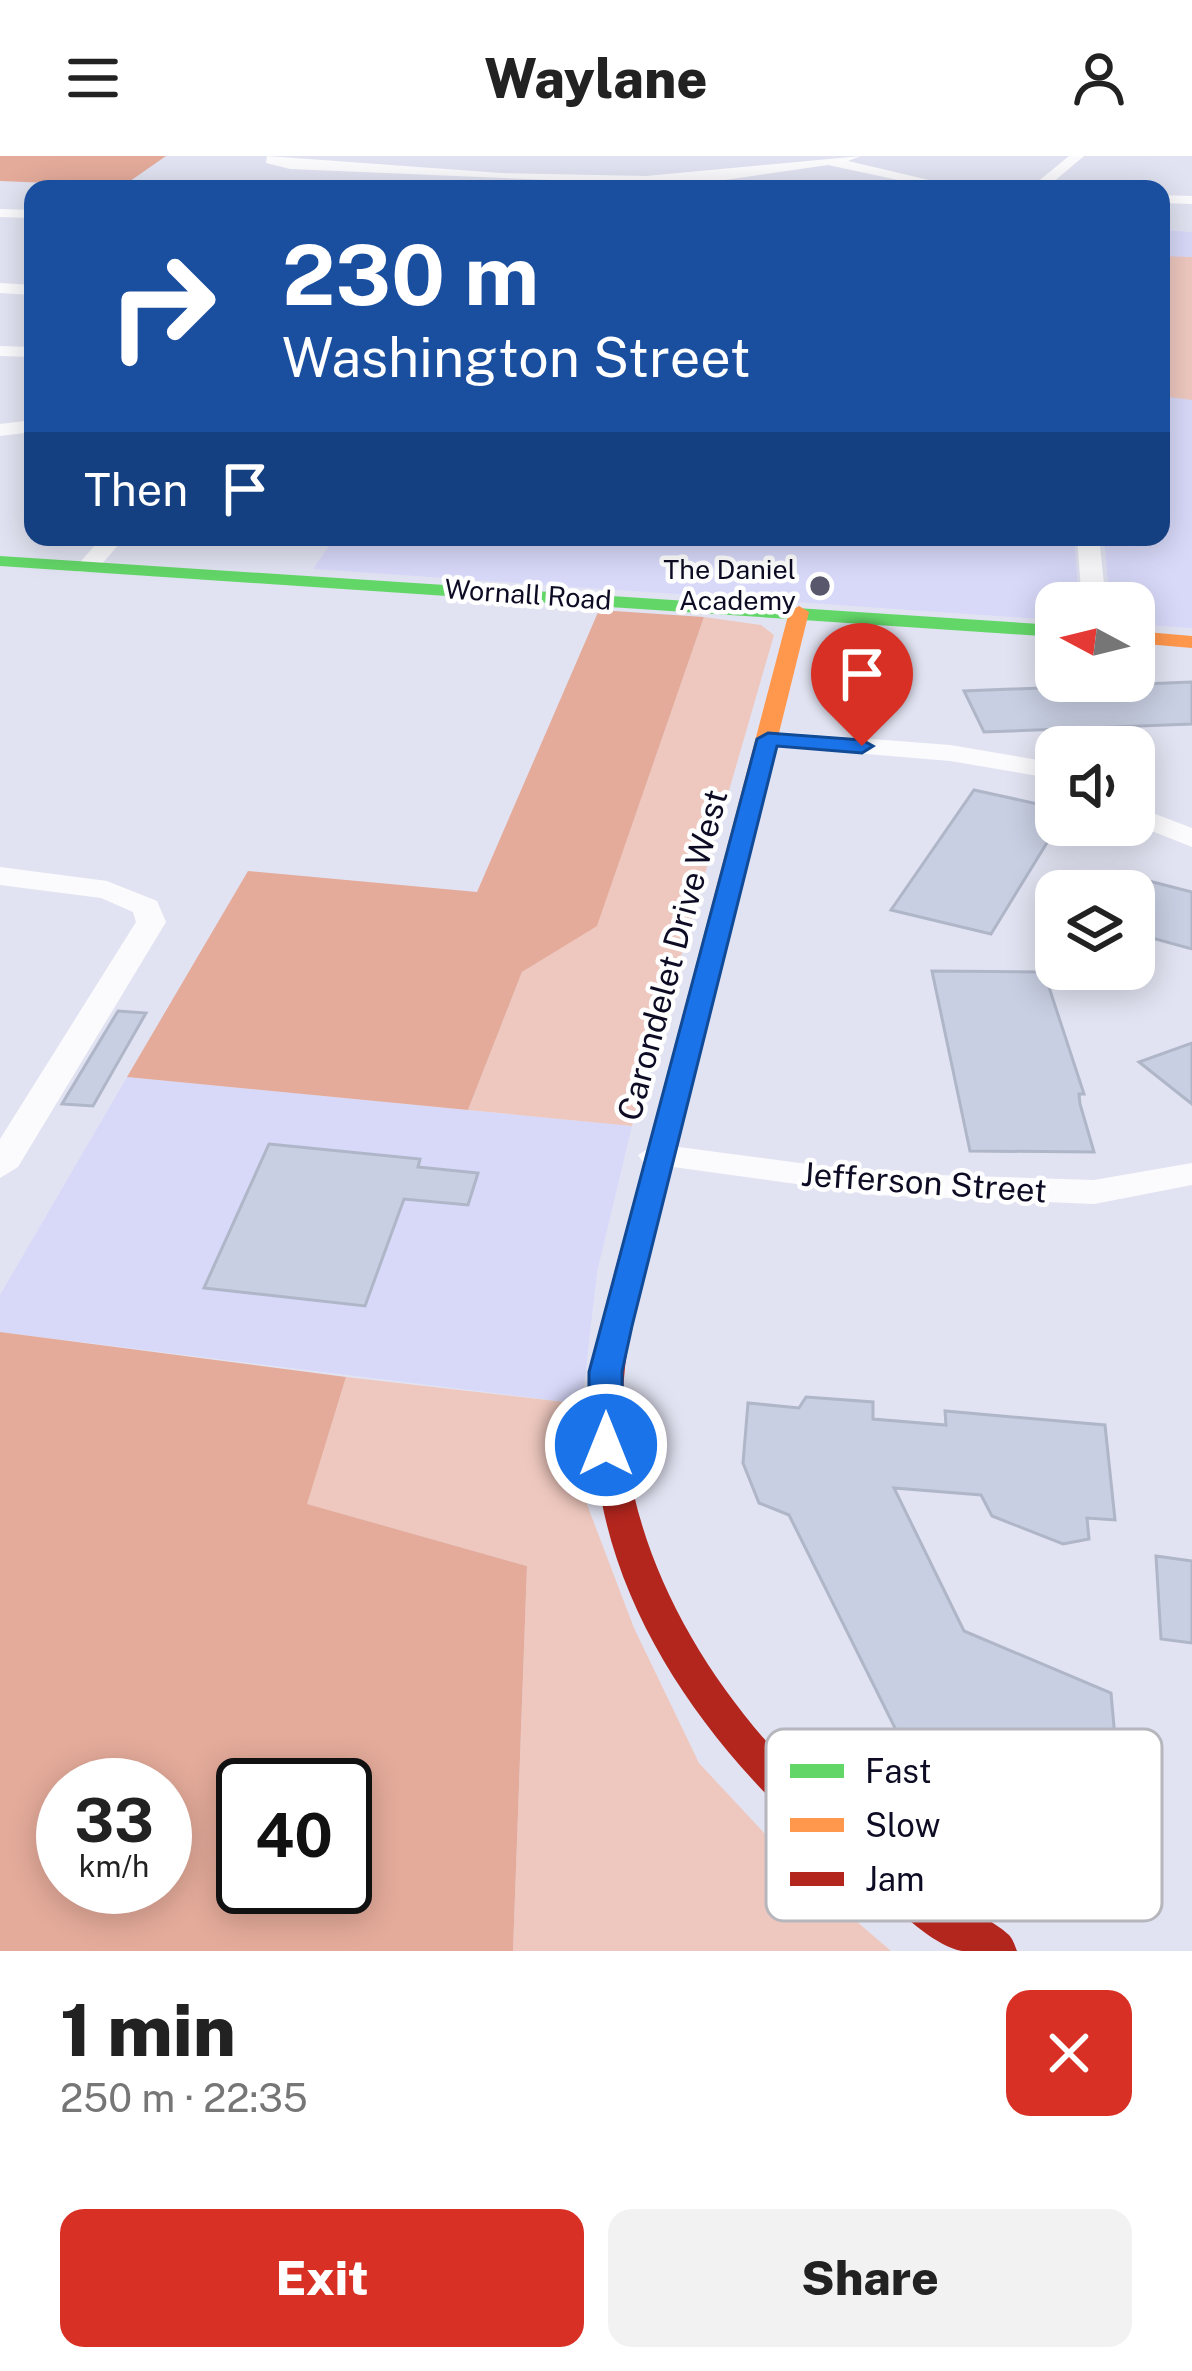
<!DOCTYPE html>
<meta charset="utf-8">
<style>
:root{--surface:#fff;--page:#f2f2f2;--text:#222;--muted:#767676;--accent:#d93025}
body{margin:0;font-family:"Public Sans",sans-serif;background:var(--page);color:var(--text);height:100vh;display:flex;flex-direction:column;font-size:45px;white-space:nowrap}
*{box-sizing:border-box;margin:0}
p{font-size:39px;color:var(--muted)}
.icon{flex:none;width:66px;height:66px;fill:none;stroke:currentColor;stroke-width:2;stroke-linecap:round;stroke-linejoin:round}
.map{position:relative;height:1795px;overflow:hidden}
.side{display:flex;flex-direction:column;background:var(--surface);flex:1}
.side>*{flex:none}
.hud{position:absolute;left:24px;top:24px;width:1146px;height:366px;border-radius:24px;box-shadow:0 6px 30px #0003;background:#1a4fa0;color:#fff;overflow:hidden}
.needle{width:78px;rotate:277deg}
.buttons{position:absolute;left:1035px;top:426px;display:grid;gap:24px}
.buttons a{display:grid;place-items:center;width:120px;height:120px;border-radius:24px;background:var(--surface);box-shadow:0 6px 30px #0003;font-size:60px}
.speed{position:absolute;left:36px;top:1602px;display:flex;gap:24px;font-size:60px;font-weight:700;text-align:center}
.speed>*{display:grid;place-content:center;width:156px;height:156px;border-radius:50%;background:var(--surface);box-shadow:0 6px 30px #0003;line-height:1}
.speed small{font-size:30px;font-weight:400}
.speed .limit{border:6px solid #111;border-radius:18px;background:#fff;color:#111}
.pin{position:absolute;display:grid;place-items:center;width:102px;height:102px;color:#fff;margin:-123px -51px;border-radius:50% 50% 50% 0;rotate:-45deg;box-shadow:0 0 12px #0007}
.pin .icon{rotate:45deg}
.me{position:absolute;width:132px;margin:-66px;rotate:0deg;stroke-linejoin:round;filter:drop-shadow(0 0 9px #0008)}
.turn{display:flex;align-items:center;gap:42px;height:252px;padding:0 60px;font-size:54px}
.turn .icon{width:156px;height:156px;stroke-width:2.5}
.turn b{display:block;font-size:84px;line-height:102px}
.then{display:flex;align-items:center;height:114px;padding:0 60px;background:#0003;gap:24px;font-size:45px}
.round{display:grid;place-items:center;flex:none;width:126px;height:126px;border-radius:24px;background:var(--page)}
.overview{display:flex;align-items:center;justify-content:space-between;height:204px;padding:0 60px}
h1{font-size:72px;font-weight:800;line-height:90px}
.primary-button{display:flex;gap:24px;margin-top:auto;padding:24px 60px}
.primary-button a{flex:1;height:138px;border-radius:24px;background:var(--accent);color:#fff;font-size:48px;font-weight:800;line-height:138px;text-align:center}
.primary-button a+a{background:var(--page);color:var(--text)}
header{display:flex;justify-content:space-between;align-items:center;height:156px;padding:0 60px;background:var(--surface);font-size:54px;font-weight:800}
.map>svg:first-child{display:block}
.built{fill:#d8d9f9}
.green{fill:#eec8bf}
.forest{fill:#e4ab9a;fill-rule:evenodd}
.building{fill:#c8cfe2;stroke:#afb6c8;stroke-width:3}
.lines{fill:none;stroke-linecap:round;stroke-linejoin:round}
.street{fill:#fbfbfd;fill-rule:evenodd}
.fast{fill:#63d668;fill-rule:evenodd}
.slow{fill:#ff974d;fill-rule:evenodd}
.jam{fill:#b3261e;fill-rule:evenodd}
.route{fill:#1a73e8;stroke:#114b97;stroke-width:3}
.poi-dot{fill:#58576c;stroke:#fff;stroke-width:4.5}
.labels{text-anchor:middle;stroke-width:9;stroke-linejoin:round;paint-order:stroke}
.far-poi-label{font-size:27px;fill:#0d0c24;stroke:#fff;text-anchor:end}
.far-street-label{font-size:27px;fill:#0d0c24;stroke:#fff}
.street-label{font-size:33px;fill:#0d0c24;stroke:#fff}
.key{fill:#fff;stroke:#b6b6bd;stroke-width:3}
.key-label{font-size:33px;fill:#0d0c24}
</style>
<header><svg class="icon" aria-label="menu" viewBox="0 0 24 24"><path d="M4 6h16M4 12h16M4 18h16"/></svg>Waylane<svg class="icon" aria-label="person" viewBox="0 0 24 24"><circle cx="12" cy="8" r="4"/><path d="M4 21q1-7 8-7t8 7"/></svg></header>
<div class="map">
<svg width="1192" height="1795" viewBox="0 0 1192 1795">
<rect width="100%" height="100%" fill="#e2e3f2"/>
<path class="built" d="M1161,74l31,2v396l-58,-4v-21h-24l-6,-66h57z
M335,381h739l5,66h-23v17l-743,-51z
M127,921l505,49 -35,146 -15,132 -582,-72v-37z"/>
<path class="green" d="M1161,100l31,1v143l-31,-4z
M704,461l57,8 13,10 -142,491 -164,-16 54,-138 75,-47z
M346,1221l236,27 1,90 51,134 65,135 107,115 85,73h-378l14,-385 -221,-62z"/>
<path class="forest" d="M0,0h166l-43,30 -123,-5z
M599,454l105,7 -107,309 -75,46 -54,138 -341,-33 121,-206 229,21z
M0,1176l346,45 -39,127 220,62 -14,385h-513zM63,1629h102v102h-102zM243,1629h102v102h-102z"/>
<path class="building" d="M1192,526v42l-208,8 -20,-41z
M974,634l82,18v20l-65,106 -100,-24z
M1149,725l43,11v57l-58,-16v-29z
M932,815l112,1 40,122h-5l1,10 14,48 -124,-1z
M118,855l28,2 -53,93 -31,-2z
M1192,887v61l-53,-42z
M269,988l151,15 -2,8 60,6 -10,32 -64,-6 -39,107 -161,-18z
M806,1241l67,5v17l73,6 -1,-14 160,14 10,95 -28,-2 2,21 -26,5 -71,-28 -11,-21 -87,-7 70,143 147,62 13,145 -132,-59v-19l-36,-15 -5,-11 -48,10 -114,-229 -30,-12 -16,-40 5,-60 51,5z
M1156,1400l36,5v82l-31,-4z"/>
<g class="lines">
<path class="street" d="M267,0l234,17 145,3 215,-20 -13,5 119,28h-27l-112,-24 -110,16 -72,3 -356,-15 -24,-6z
M1069,0h15l-39,33h-16z
M1161,39l31,1v8l-31,-1z
M0,53l33,1v8l-33,-1z
M0,127l33,2v10l-33,-2z
M0,190l33,1v10l-33,-1z
M33,264v12l-33,4v-12z
M102,381h23l-30,35h-16l-3,-5z
M1077,381h22l7,66h-24z
M768,575l182,14 106,18v16l-106,-18 -191,-16v-12z
M1134,650l58,22v19l-58,-23z
M0,711l107,14 50,20 9,21 -148,245 -18,11v-39l136,-217 -3,-10 -32,-14 -101,-13z
M656,988l220,29 218,7 98,-17v22l-98,19 -218,-9 -232,-32 -6,-8z"/>
<path class="fast" d="M0,400l1056,69v12l-1056,-71z"/>
<path class="slow" d="M799,450l10,6 -155,625 -4,7h-22l-4,-7 165,-625z
M1134,475l58,5v12l-58,-5z"/>
<path class="jam" d="M639,1071l11,3 4,7c-14,52 -30,106 -31,161 -1,177 116,340 251,445 23,18 48,38 73,54 19,12 46,23 62,38 4,4 6,11 8,16 -17,0 -37,0 -55,0 -25,-4 -56,-34 -76,-50 -129,-99 -254,-237 -285,-403 -18,-97 -3,-168 23,-261l4,-7z"/>
</g>
<path class="route" d="M768,577l94,7 11,6 -11,7 -85,-7 -145,580 -10,46 1,73 -5,9h-24l-5,-9v-73l168,-633z"/>
<circle class="poi-dot" cx="820" cy="430" r="12"/>
<g class="labels">
<g class="far-poi-label">
<text x="796" y="423">The Daniel<tspan x="796" dy="31">Academy</tspan></text>
</g>
<g class="far-street-label">
<text transform="translate(528 439) rotate(4)" y="9">Wornall Road</text>
</g>
<g class="street-label">
<text transform="translate(672 799) rotate(-75)" y="12">Carondelet Drive West</text>
<text transform="translate(924 1026) rotate(4)" y="12">Jefferson Street</text>
</g>
</g>
<rect x="766" y="1573" width="396" height="192" rx="18" class="key"/>
<rect x="790" y="1608" width="54" height="14" fill="#63d668"/>
<rect x="790" y="1662" width="54" height="14" fill="#ff974d"/>
<rect x="790" y="1716" width="54" height="14" fill="#b3261e"/>
<g class="key-label">
<text x="865" y="1627">Fast</text>
<text x="865" y="1681">Slow</text>
<text x="865" y="1735">Jam</text>
</g>
</svg>
<div class="buttons">
<a><svg class="needle" viewBox="-14 -14 28 28"><path d="M0-13l5 13h-10z" fill="#e53935"/><path d="M0 13l5-13h-10z" fill="#767676"/></svg></a>
<a><svg class="icon" aria-label="sound" viewBox="0 0 24 24"><path d="M4 9h4l5-4v14l-5-4H4zM17 9q2 3 0 6"/></svg></a>
<a><svg class="icon" aria-label="layers" viewBox="0 0 24 24"><path d="M12 4l9 5-9 5-9-5zM3 14l9 5 9-5"/></svg></a>
</div>
<div class="speed"><div>33<small>km/h</small></div><div class="limit">40</div></div>
<div class="pin" style="left:862px;top:590px;background:#d93025"><svg class="icon" aria-label="arrive" viewBox="0 0 24 24"><path d="M6 21V4h12l-3 4 3 4H6"/></svg></div>
<svg class="me" style="left:606px;top:1289px" viewBox="-20 -20 40 40"><circle r="17" fill="#1a73e8" stroke="#fff" stroke-width="3"/><path d="M0-11L8 9 0 5-8 9z" fill="#fff"/></svg>
<div class="hud">
<div class="turn"><svg class="icon" aria-label="right" viewBox="0 0 24 24"><path d="M7 20v-9h11M14 6l5 5-5 5"/></svg><div><b>230 m</b>Washington Street</div></div>
<div class="then">Then<svg class="icon" aria-label="arrive" viewBox="0 0 24 24"><path d="M6 21V4h12l-3 4 3 4H6"/></svg></div>
</div>
</div>
<section class="side">
<div class="overview"><div><h1>1 min</h1><p>250 m · 22:35</p></div><a class="round" style="background:#d93025;color:#fff"><svg class="icon" aria-label="close" viewBox="0 0 24 24"><path d="M6 6l12 12M18 6L6 18"/></svg></a></div>
<div class="primary-button"><a>Exit</a><a>Share</a></div>
</section>
